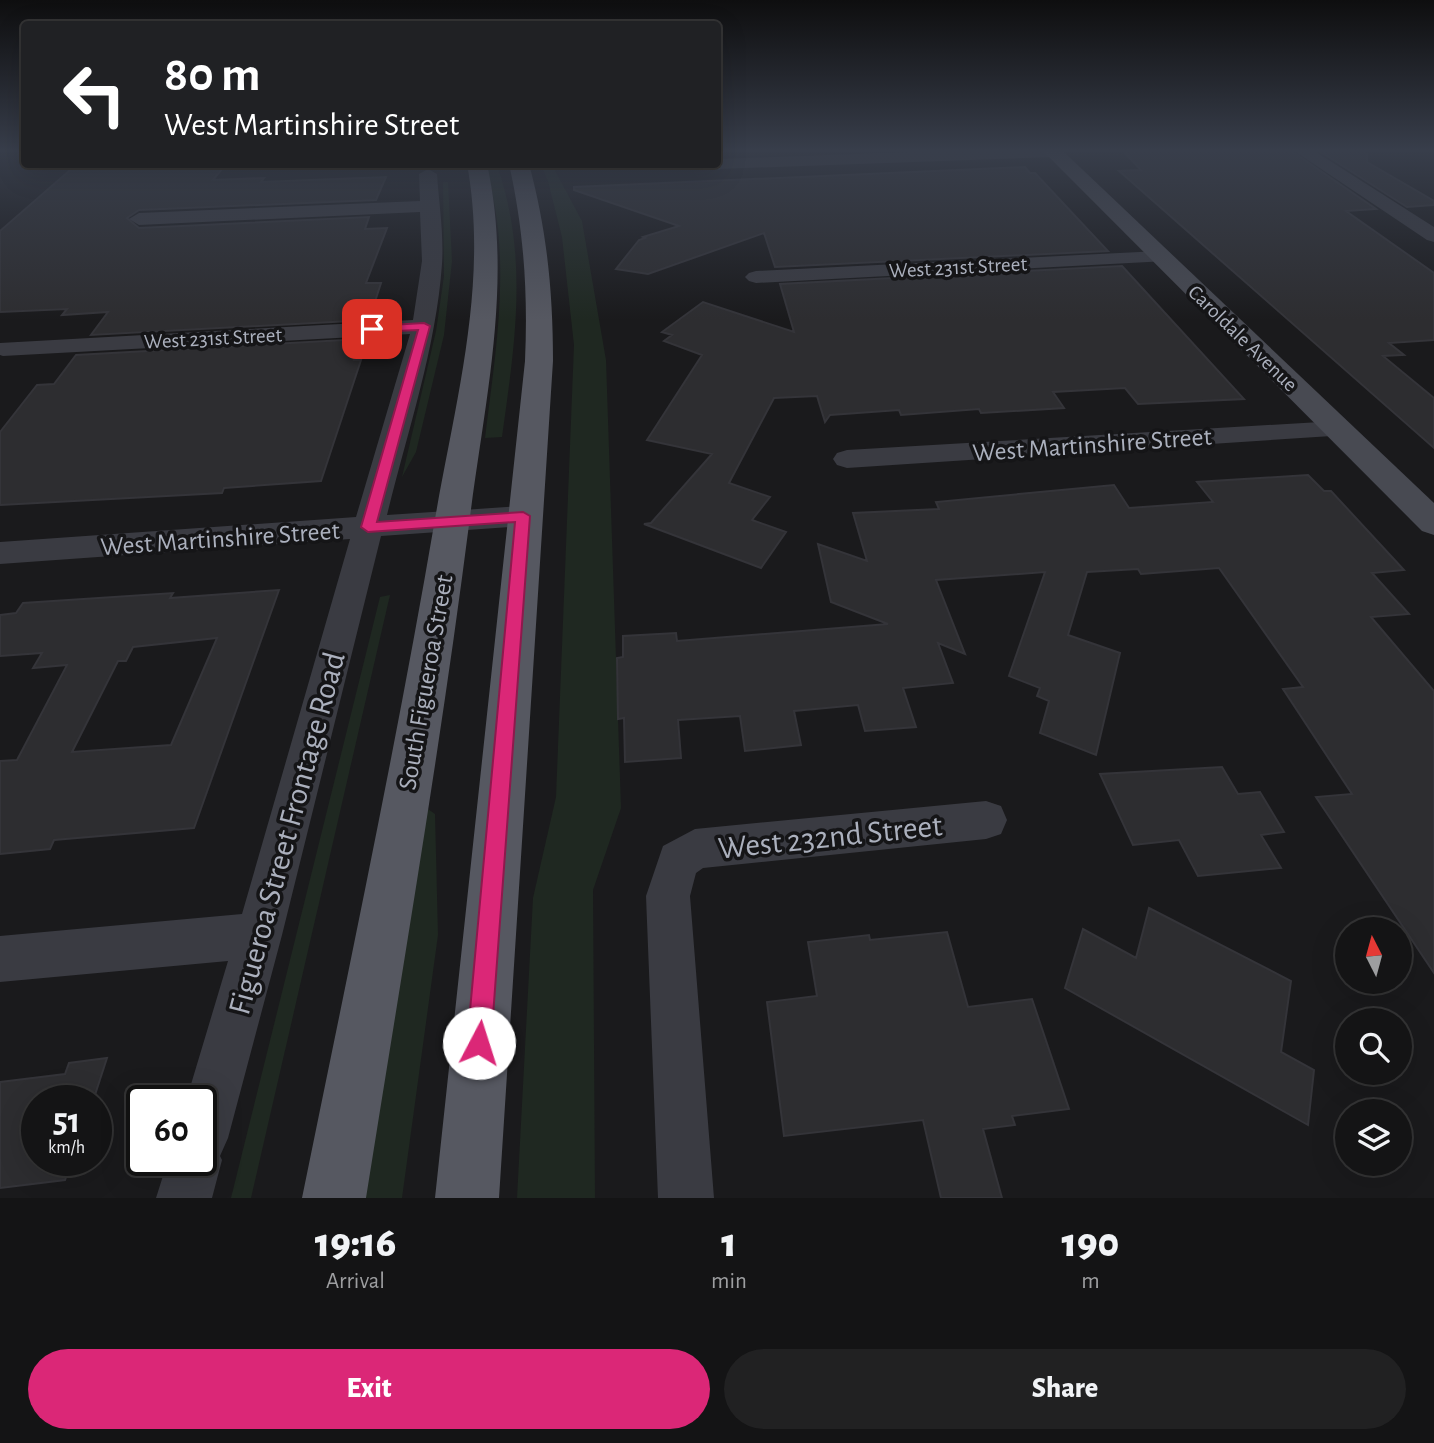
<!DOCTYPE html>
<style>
:root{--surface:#141415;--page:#212122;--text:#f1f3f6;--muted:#9d9ea0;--line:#333334;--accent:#db2777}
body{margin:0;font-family:"Alegreya Sans",sans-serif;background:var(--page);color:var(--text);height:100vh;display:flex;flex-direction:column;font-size:26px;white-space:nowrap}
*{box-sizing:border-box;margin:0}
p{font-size:23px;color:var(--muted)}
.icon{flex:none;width:38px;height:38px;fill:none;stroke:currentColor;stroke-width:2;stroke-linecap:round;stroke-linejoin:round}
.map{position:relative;height:1198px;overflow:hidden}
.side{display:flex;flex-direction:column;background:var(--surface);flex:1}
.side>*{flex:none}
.hud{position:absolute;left:21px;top:21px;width:700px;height:147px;border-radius:7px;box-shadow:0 7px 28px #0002,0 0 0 2px var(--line);background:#202124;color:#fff;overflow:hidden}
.needle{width:46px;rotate:354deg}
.controls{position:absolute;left:1335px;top:917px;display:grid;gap:14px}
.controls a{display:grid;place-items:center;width:77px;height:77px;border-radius:50%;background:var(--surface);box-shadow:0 7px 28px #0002,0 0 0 2px var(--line);font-size:35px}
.speed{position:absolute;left:21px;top:1085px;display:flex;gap:14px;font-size:35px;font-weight:700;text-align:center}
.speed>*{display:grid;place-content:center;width:91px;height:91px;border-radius:50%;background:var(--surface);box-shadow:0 7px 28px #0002,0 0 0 2px var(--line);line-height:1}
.speed small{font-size:18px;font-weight:400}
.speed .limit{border:4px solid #111;border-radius:10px;background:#fff;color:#111}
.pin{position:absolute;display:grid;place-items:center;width:60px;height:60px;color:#fff;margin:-30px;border-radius:14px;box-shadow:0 4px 10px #0006}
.me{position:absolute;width:77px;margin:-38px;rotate:5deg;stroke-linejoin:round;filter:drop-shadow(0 0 5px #0008)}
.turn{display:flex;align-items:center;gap:24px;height:147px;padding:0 28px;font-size:32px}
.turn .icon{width:91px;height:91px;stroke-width:2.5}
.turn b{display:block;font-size:49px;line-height:60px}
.eta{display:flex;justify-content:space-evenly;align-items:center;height:119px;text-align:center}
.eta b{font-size:42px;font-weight:800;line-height:49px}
.cta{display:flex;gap:14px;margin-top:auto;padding:14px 28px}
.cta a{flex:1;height:80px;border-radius:42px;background:var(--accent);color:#fff;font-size:28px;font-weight:800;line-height:80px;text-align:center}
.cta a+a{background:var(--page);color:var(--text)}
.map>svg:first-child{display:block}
.green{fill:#1f2821}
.building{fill:#2d2d30;stroke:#343439;stroke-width:2;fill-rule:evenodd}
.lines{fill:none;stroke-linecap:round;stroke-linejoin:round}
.street{fill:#3a3b42;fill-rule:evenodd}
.secondary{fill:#484a52;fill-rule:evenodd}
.primary{fill:#565861;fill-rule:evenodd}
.route{fill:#db2777;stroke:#8e194d;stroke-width:2}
.labels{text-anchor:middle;stroke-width:7;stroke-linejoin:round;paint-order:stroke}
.far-street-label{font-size:21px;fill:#abb0bd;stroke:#151517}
.street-label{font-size:26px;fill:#abb0bd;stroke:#151517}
.near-street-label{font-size:32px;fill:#abb0bd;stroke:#151517}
</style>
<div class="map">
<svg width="1434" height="1198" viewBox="0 0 1434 1198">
<rect width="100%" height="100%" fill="#1a1a1c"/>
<path class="green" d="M485,165h12c32,92 18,178 5,272l-17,1c11,-90 28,-184 0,-273z
M552,165l30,56 24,139 15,448 -28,82 2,308h-78l16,-300 23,-101 18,-452 -12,-108 -14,-56 -7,-16z
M443,182h5l4,79 -8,74 -28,117 -14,25 34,-146 8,-55z
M390,595l-139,603h-20l149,-601z
M425,807l10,7 3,121 -36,263h-38z"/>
<path class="building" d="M1124,152h169l83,57 -30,2 88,62v67l-45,3 15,12 -21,1 51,42v50l-315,-277 22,-1z
M1321,152h46v10l67,39v4l-27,2z
M77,164h149l-13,16 51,-2 -3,4 125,-5 -10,23 -237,10 -12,8 12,10 230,-11 -4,12 22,-1 -21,55h15l-12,37 -278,15 17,-23 -46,3 5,-6 -67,3v-81z
M1025,167l5,6h5l73,78 -333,16 -11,-34 -116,41 -32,-5 23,-29 6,-2 -2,-1 36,-11 -105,-36v-3z
M1122,266l122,133 -106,5 -13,-16 -72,4 11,16 -83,5 -2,-4 -78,6 -2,-5 -69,5 -5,7 -8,-26 -43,2 -45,85 41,14 -18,23 34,12 -25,36 -117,-44 7,-1 61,-69 -65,-14 55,-85 -38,-14 8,-6 -10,-3 41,-30 91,30 -14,-48z
M362,339l-8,21h7l-40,121 -97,7 -2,5 -222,12v-73l37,-47 17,-1 22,-29z
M1308,475l16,16h7l73,79 -32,3 37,41 -38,3 63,74v282l-118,-176 36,-3 -69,-105 20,-2 -84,-119 -78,6 -3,-5 -51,3 -19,63 52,18 -24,102 -56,-22 9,-32 -12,-5 3,-8 -31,-12 36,-104 -109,8 29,74 -27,-11 15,40 -50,5 13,39 -51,4 -7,-26 -64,6 7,34 -56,6 -5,-35 -62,4 3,38 -56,4 -1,-44 -6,1 -1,-61 6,-1v-21l53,-3 1,8 211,-17 -57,-22 -13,-58 49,17 -14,-48 86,-4 -3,-7 178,-17 15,23 84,-6 -16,-20z
M279,590l-85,238 -140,12 -4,9 -50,5v-93l17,-1 50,-95 -34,3 9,-15 -42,3v-41l16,-2 7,-10 150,-10 -3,5zM217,638l-46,107 -99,7 46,-91h8l7,-14z
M1222,767l16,27 22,-2 24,40 -23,3 20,33 -83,8 -19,-36 -46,5 -33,-71z
M1149,908l142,73 -10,71 33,18 -6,55 -243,-137 18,-59 53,29z
M947,932l21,75 64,-8 37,110 -57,7 3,9 -32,4 19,69h-61l-18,-78 -139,16 -17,-134 50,-6 -9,-54 61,-7 1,5z
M107,1058l-14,43h-56v59h35l-7,20 -65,8v-106l65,-8 4,-11z"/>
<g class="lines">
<path class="street" d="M909,152h152l-8,5 -335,12 -35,1 -9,-5 44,-1v-5z
M1296,152h20l118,75v15l-7,-2z
M428,169l9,5c2,30 7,60 5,90 -6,85 -35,169 -55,251l136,-9 11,3 4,7 -4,7 -11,3 -142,10 -99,399 -54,203 -8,18 2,4 -10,38h-56l12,-38h33v-59h-15l42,-140 -228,21v-46l242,-22 108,-375 -350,25v-22l356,-25 54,-183 -407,22 -3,-1v-12l413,-23 9,-59 -2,-49 -281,13 -10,-6 10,-6 281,-12 -1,-27z
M1160,251l7,2 3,4 -3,4 -411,22 -7,-2 -4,-4 4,-4 7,-2z
M1337,421l10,2 3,6 -3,6 -500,33 -10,-3 -4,-6 4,-6 10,-3z
M986,801l15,5 6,14 -6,14 -15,5 -283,29 -7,5 -6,23 24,302h-56l-12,-302 17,-50 32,-17z"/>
<path class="secondary" d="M1044,152h20l370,351v32l-12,-4z"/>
<path class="primary" d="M467,164h20c26,117 -2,236 -17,353 -29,228 -68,454 -104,681h-64c46,-226 94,-451 133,-679 20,-116 54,-236 32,-355z
M509,164h20c18,66 24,129 24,197l-54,837h-64l90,-837c3,-68 -1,-130 -16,-197z"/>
</g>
<linearGradient id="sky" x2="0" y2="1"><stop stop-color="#0e0e0f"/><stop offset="0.47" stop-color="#383e4b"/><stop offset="1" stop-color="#383e4b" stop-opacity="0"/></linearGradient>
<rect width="1434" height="320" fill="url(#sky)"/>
<path class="route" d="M424,323l6,3 -53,196 146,-10 7,4 -39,527 -3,9 -9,3 -8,-3 -4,-9 48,-521 -147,10 -7,-5 57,-197 -46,2 -6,-3 6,-3z"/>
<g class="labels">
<g class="far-street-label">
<text transform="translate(958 267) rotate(-3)" y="7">West 231st Street</text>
<text transform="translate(213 338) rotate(-3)" y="7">West 231st Street</text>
<text transform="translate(1243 338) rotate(44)" y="7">Caroldale Avenue</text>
</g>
<g class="street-label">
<text transform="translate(1092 444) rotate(-4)" y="9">West Martinshire Street</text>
<text transform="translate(220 538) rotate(-4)" y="9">West Martinshire Street</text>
<text transform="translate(425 682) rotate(-80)" y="9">South Figueroa Street</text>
</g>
<g class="near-street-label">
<text transform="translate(286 833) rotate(-75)" y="11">Figueroa Street Frontage Road</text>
<text transform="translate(830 836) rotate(-6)" y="11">West 232nd Street</text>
</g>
</g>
</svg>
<div class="controls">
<a><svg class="needle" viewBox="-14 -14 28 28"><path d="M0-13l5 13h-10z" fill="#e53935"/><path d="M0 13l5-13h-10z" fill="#9d9ea0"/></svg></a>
<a><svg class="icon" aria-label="search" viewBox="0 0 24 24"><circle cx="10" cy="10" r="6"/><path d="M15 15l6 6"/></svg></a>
<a><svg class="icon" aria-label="layers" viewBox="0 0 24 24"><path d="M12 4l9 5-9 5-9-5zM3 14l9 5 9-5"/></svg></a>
</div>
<div class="speed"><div>51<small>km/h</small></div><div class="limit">60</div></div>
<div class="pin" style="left:372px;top:329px;background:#d93025"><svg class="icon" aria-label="arrive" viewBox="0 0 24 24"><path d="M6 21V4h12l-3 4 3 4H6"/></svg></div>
<svg class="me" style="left:479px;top:1043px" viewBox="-20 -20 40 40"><circle r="19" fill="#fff"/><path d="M0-13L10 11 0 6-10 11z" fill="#db2777"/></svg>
<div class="hud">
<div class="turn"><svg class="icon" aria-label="left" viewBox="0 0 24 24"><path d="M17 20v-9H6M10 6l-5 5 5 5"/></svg><div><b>80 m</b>West Martinshire Street</div></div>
</div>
</div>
<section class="side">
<div class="eta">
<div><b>19:16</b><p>Arrival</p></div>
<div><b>1</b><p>min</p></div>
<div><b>190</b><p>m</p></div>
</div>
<div class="cta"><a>Exit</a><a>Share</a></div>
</section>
